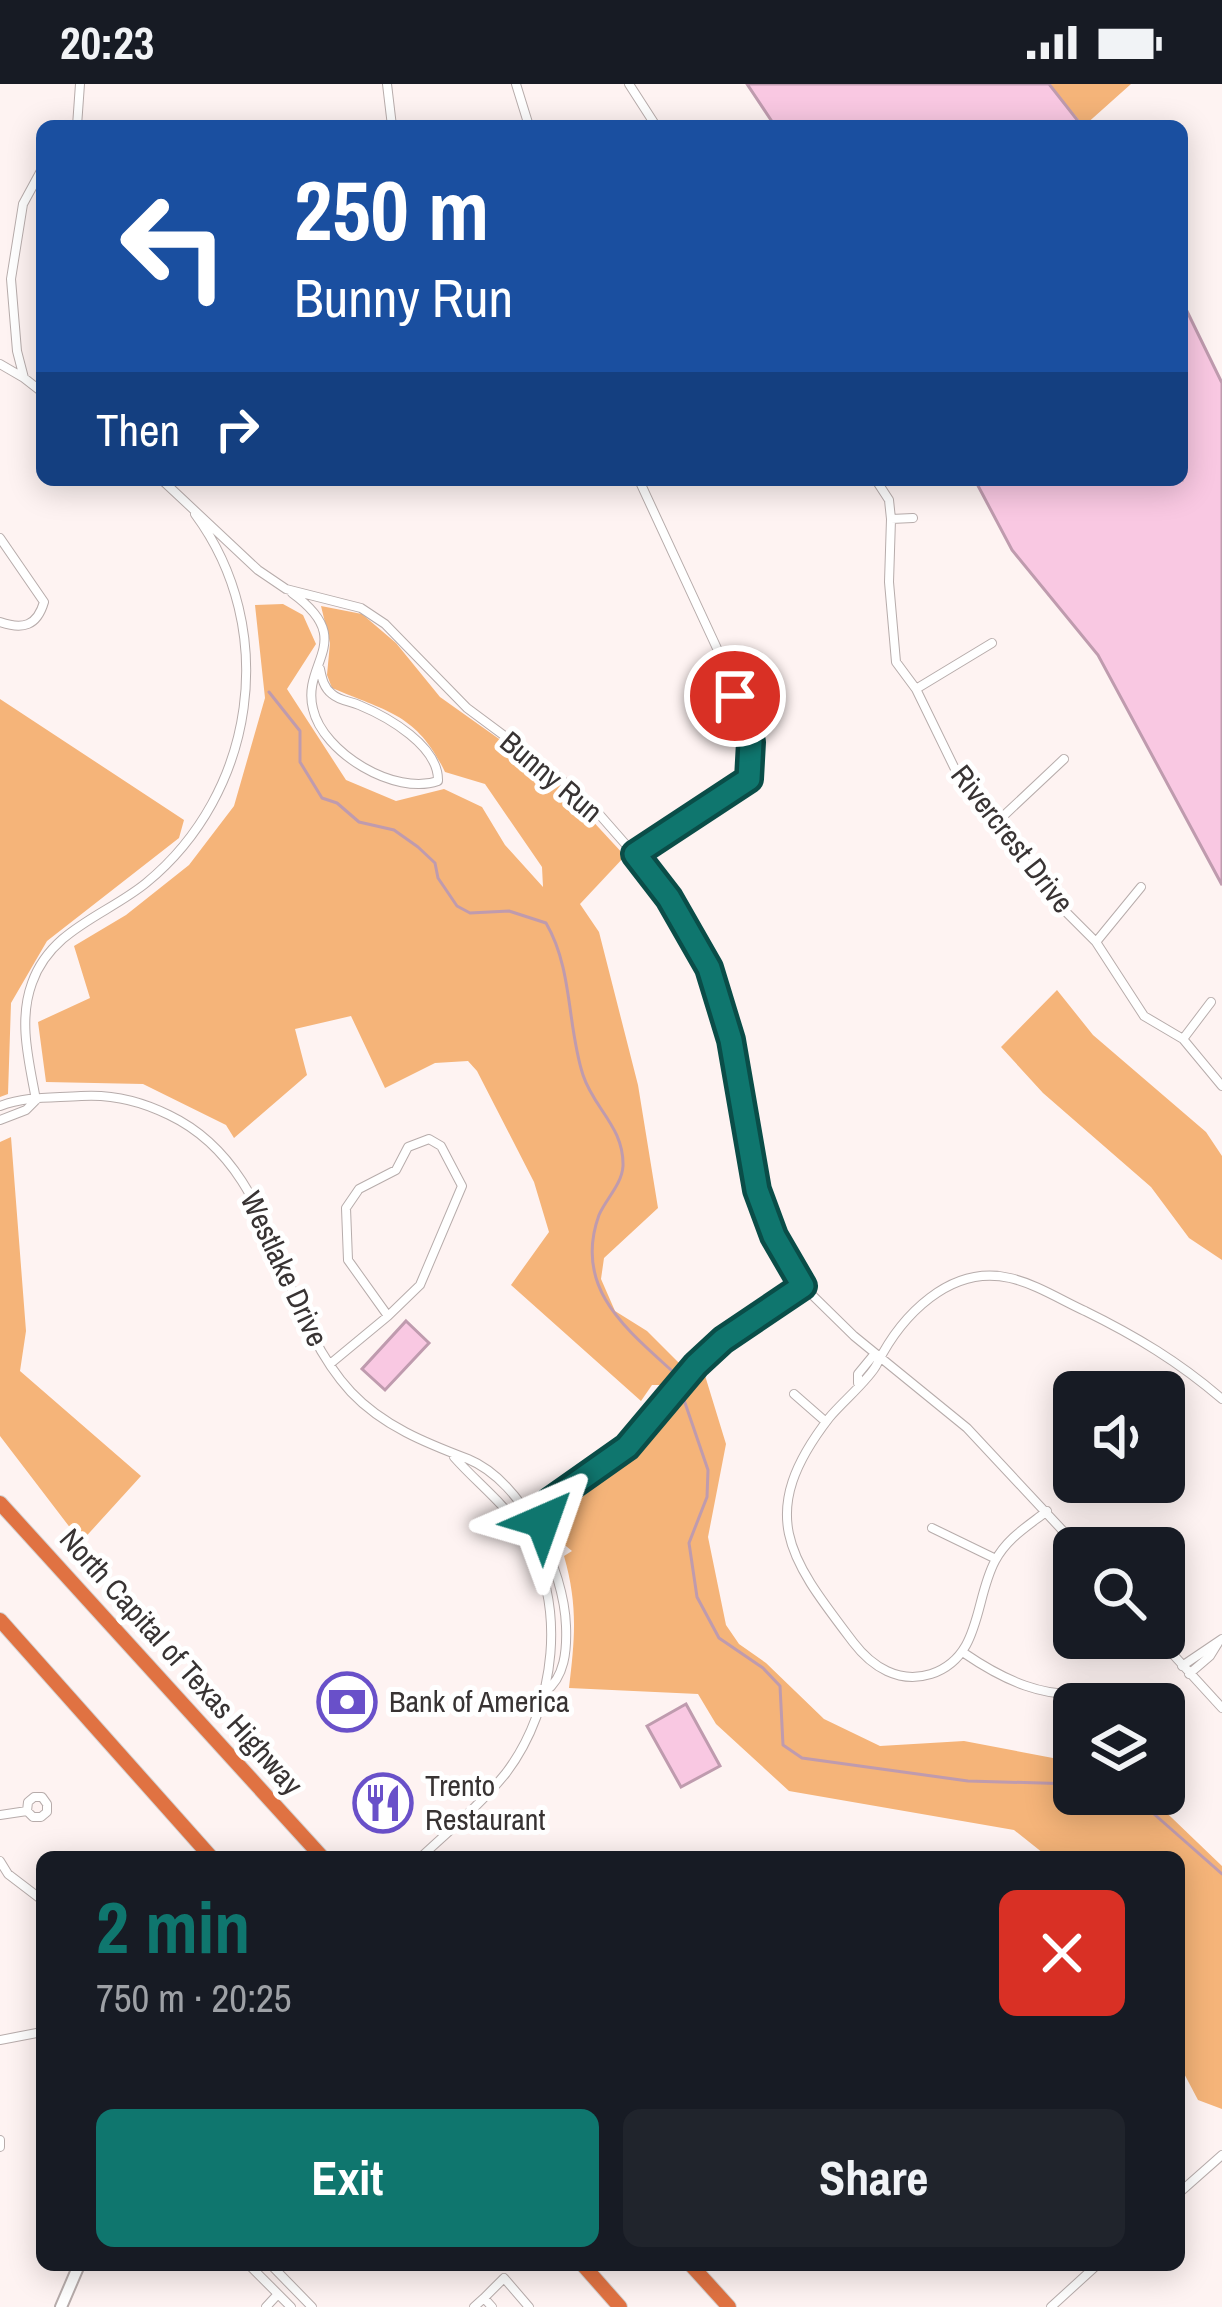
<!DOCTYPE html>
<meta charset="utf-8">
<style>
:root{--surface:#171b24;--page:#20242c;--text:#f1f3f6;--muted:#9ea1a6;--accent:#0f766e}
body{margin:0;font-family:"Archivo Narrow",sans-serif;background:var(--page);color:var(--text);height:100vh;display:flex;flex-direction:column;font-size:45px;white-space:nowrap}
*{box-sizing:border-box;margin:0}
p{font-size:39px;color:var(--muted)}
.icon{flex:none;width:66px;height:66px;fill:none;stroke:currentColor;stroke-width:2;stroke-linecap:round;stroke-linejoin:round}
.map{position:relative;flex:1;overflow:hidden}
.side{position:absolute;left:36px;top:1767px;width:1149px;height:420px;display:flex;flex-direction:column;background:var(--surface);border-radius:18px;box-shadow:0 6px 30px #0003}
.side>*{flex:none}
.banner{position:absolute;left:36px;top:36px;width:1152px;height:366px;border-radius:18px;box-shadow:0 6px 30px #0003;background:#1a4fa0;color:#fff;overflow:hidden}
.tools{position:absolute;left:1053px;top:1287px;display:grid;gap:24px}
.tools a{display:grid;place-items:center;width:132px;height:132px;border-radius:18px;background:var(--surface);box-shadow:0 6px 30px #0003;font-size:60px}
.pin{position:absolute;display:grid;place-items:center;width:102px;height:102px;color:#fff;margin:-51px;border:6px solid #fff;border-radius:50%;box-shadow:0 3px 12px #0007}
.me{position:absolute;width:132px;margin:-66px;rotate:43deg;stroke-linejoin:round;filter:drop-shadow(0 0 9px #0008)}
.turn{display:flex;align-items:center;gap:42px;height:252px;padding:0 60px;font-size:54px}
.turn .icon{width:156px;height:156px;stroke-width:2.5}
.turn b{display:block;font-size:84px;line-height:102px}
.then{display:flex;align-items:center;height:114px;padding:0 60px;background:#0003;gap:24px;font-size:45px}
.round{display:grid;place-items:center;flex:none;width:126px;height:126px;border-radius:18px;background:var(--page)}
.summary{display:flex;align-items:center;justify-content:space-between;height:204px;padding:0 60px}
h1{font-size:72px;font-weight:700;line-height:90px;color:var(--accent)}
.action{display:flex;gap:24px;margin-top:auto;padding:24px 60px}
.action a{flex:1;height:138px;border-radius:18px;background:var(--accent);color:#fff;font-size:48px;font-weight:700;line-height:138px;text-align:center}
.action a+a{background:var(--page);color:var(--text)}
.status{display:flex;justify-content:space-between;align-items:center;height:84px;padding:0 60px;background:var(--surface);direction:ltr}
.status svg{height:33px;fill:currentColor}
.map>svg:first-child{display:block}
.forest{fill:#f5b479}
.water{fill:#f9c8e2;stroke:#bf9bae;stroke-width:3}
.lines{fill:none;stroke-linecap:round;stroke-linejoin:round}
.stream{stroke:#bf9bae;stroke-width:3}
.street-casing{stroke:#b7acab;stroke-width:10}
.secondary-casing{stroke:#b7acab;stroke-width:14}
.highway-casing{stroke:#d3d2d2;stroke-width:16}
.street{stroke:#fff;stroke-width:8}
.secondary{stroke:#fff;stroke-width:10}
.highway{stroke:#e07242;stroke-width:14}
.route-casing{stroke:#0a4d48;stroke-width:30}
.route{stroke:#0f766e;stroke-width:21}
.labels{text-anchor:middle;stroke-width:10;stroke-linejoin:round;paint-order:stroke}
.street-label{font-size:30px;fill:#383333;stroke:#fff}
.poi-label{font-size:30px;fill:#383333;stroke:#fff;text-anchor:start}
</style>
<div class="status"><b>20:23</b><svg viewBox="0 0 49 12"><path d="M0 12V9h3v3zM5 12V6h3v6zM10 12V3h3v9zM15 12V0h3v12zM26 1h20v11H26zM47 4h2v5h-2z"/></svg></div>
<div class="map">
<svg width="1222" height="2223" viewBox="0 0 1222 2223">
<rect width="100%" height="100%" fill="#fef3f2"/>
<path class="forest" d="M1049,0h82l-47,42z
M283,520l20,11 13,29 -29,45 59,91 50,21 48,-12 38,18 23,38 38,42 -1,-20 -57,-83 -40,-12c-28,-58 -57,-60 -113,-84l-5,-13 3,-32 -9,-37 41,8 34,29 44,54 111,79 74,80 -45,48 19,28 39,153 20,123 -54,50 -3,21 14,32 32,20 34,34 -14,20h-15l-11,16 -130,-116 38,-53 -15,-50 -57,-111 -9,-10 -33,2 -50,25 -34,-72 -56,13 12,46 -73,63 -8,-13 -83,-41 -97,-2 -8,-60 52,-24 -16,-52 52,-31 63,-50 45,-59 31,-108 -10,-93z
M0,615l184,121 -5,18 -132,103 -36,62 -3,91 -8,3z
M1057,906l36,45 113,97 16,24v104l-33,-22 -38,-51 -108,-94 -42,-46z
M11,1053l15,194 -6,40 121,105 -60,66 -81,-106v-294z
M703,1285l23,75 -18,93 18,88 13,19 27,19 58,56 56,27 84,-5 110,21v32h73l75,72v243l-24,-9 -19,-36v-207h-131l-34,-27 -225,-39 -73,-67 -18,-30 -129,-6c6,-50 9,-83 -5,-132l8,-5 -17,-14 1,-16 11,-12 80,-63z"/>
<path class="water" d="M747,0h302l33,42h-307z
M1182,217l40,82v502l-124,-230 -86,-105 -37,-70h207z
M406,1237l23,22 -44,47 -23,-21z
M686,1620l34,62 -39,21 -34,-61z"/>
<g class="lines">
<path class="stream" d="M269,608l31,39v31l22,36 15,5 22,19 35,8 24,17 17,16 3,15 19,28 13,7 39,-2 37,12c27,46 21,103 37,152 11,34 41,52 40,91 -1,18 -17,33 -24,49 -26,72 26,113 72,155
M683,1313l25,73 -1,27 -18,46 8,54 22,41 44,30 17,18 3,59 19,13 166,23 106,3
M1113,1710l41,20 68,60"/>
<g class="street-casing">
<path id="street" d="M387,0l5,42
M516,0l13,42
M629,0l27,42
M77,42l3,-42
M42,85l-19,35 -12,75 6,72 7,27 18,14
M0,280l24,14
M162,396l96,90 28,19 75,19 24,16 82,84 86,64 46,42 36,41 34,43 40,70 22,72 26,150 17,46 29,50 51,50 113,92 112,120
M876,396l13,20 2,19 -2,63 7,80 20,27 38,78 98,131 44,44 48,74 39,23 39,47
M891,435l22,-1
M0,454l44,64c-7,24 -21,28 -44,20
M292,509c66,48 9,69 21,116 10,44 82,87 125,72 1,-35 -50,-64 -79,-76 -9,-4 -19,-4 -27,-11 -8,-6 -10,-15 -12,-25
M916,605l76,-46
M997,738l67,-63
M635,771l114,-76 2,-37 -30,-85 -82,-177
M1096,858l45,-55
M1183,955l28,-37
M36,1016c-7,-39 -18,-79 -4,-117 19,-54 75,-68 114,-100 110,-90 134,-254 49,-369
M0,1022c25,-10 53,-8 81,-10 31,-2 60,5 88,19 111,53 105,194 182,277 32,34 75,51 117,67 56,23 96,111 98,167 1,24 -1,51 -21,66
M0,1036l26,-10 9,-9
M330,1280l58,-48 32,-31 42,-99 -21,-40 -12,-7 -21,8 -12,23 -37,19 -13,19 2,52 40,56
M858,1299v-9l14,-17 7,-1
M794,1310l32,28
M1047,1427c-19,15 -40,27 -52,50 -21,39 -13,96 -64,113 -32,10 -59,-7 -78,-32 -63,-83 -99,-127 -24,-224 12,-15 41,-39 48,-54 24,-48 73,-100 133,-86 26,6 51,22 75,33 51,25 94,51 137,88
M932,1444l64,31
M525,1450l7,-24 95,-63 69,-82 27,-25 80,-54
M544,1451l-1,-14 5,-17
M1158,1554l64,70
M964,1569c38,26 82,48 130,39
M1182,1582l40,-27
M1189,1590l21,-18 8,-13
M0,1731l27,-4 6,6h8l6,-5v-8l-5,-7h-8l-6,5 -1,9
M421,1773c29,-27 60,-53 85,-84 50,-66 63,-172 16,-242 -19,-29 -46,-49 -68,-74
M0,1777l8,13 34,26
M0,1956l42,-8
M0,2056v7
M1179,2109l43,-38
M249,2181l42,42
M271,2181l41,42
M266,2223l12,-13
M474,2223l10,-9
M492,2223l-8,-9 20,-20 25,29
M1051,2223l46,-42"/>
</g>
<g class="secondary-casing">
<path id="secondary" d="M61,2223l18,-42"/>
</g>
<g class="highway-casing">
<path id="highway" d="M0,1419l322,354
M0,1536l211,237
M583,2181l37,42
M691,2181l38,42"/>
</g>
<use href="#street" class="street"/>
<use href="#secondary" class="secondary"/>
<use href="#highway" class="highway"/>
</g>
<g class="lines">
<g class="route-casing">
<path id="route" d="M543,1437l6,-19 78,-55 69,-82 27,-25 80,-54 -29,-50 -17,-46 -26,-150 -22,-72 -40,-70 -34,-44 114,-75 2,-37 -16,-46"/>
</g>
<use href="#route" class="route"/>
</g>
<defs>
<g id="bank-ring" transform="scale(3)"><circle r="9.5" fill="#fff" stroke="#6950c9" stroke-width="1.5"/><path d="M-6-4H6V4H-6ZM0-2.3a2.3 2.3 0 1 0 0 4.6a2.3 2.3 0 1 0 0-4.6Z" fill="#6950c9"/></g>
<g id="restaurant-ring" transform="scale(3)"><circle r="9.5" fill="#fff" stroke="#6950c9" stroke-width="1.5"/><path d="M-5-6h1v4h1v-4h1v4h1v-4h1v5L-1.5 .5V6h-2V.5L-5-1ZM5-6V6H3V1.5H1.5Q1.5-4 5-6Z" fill="#6950c9"/></g>
</defs>
<g fill-rule="evenodd">
<use href="#bank-ring" x="347" y="1618"/>
<use href="#restaurant-ring" x="383" y="1719"/>
</g>
<g class="labels">
<g class="street-label">
<text transform="translate(551 693) rotate(40)" y="10">Bunny Run</text>
<text transform="translate(1012 755) rotate(52)" y="10">Rivercrest Drive</text>
<text transform="translate(284 1185) rotate(65)" y="10">Westlake Drive</text>
<text transform="translate(181 1578) rotate(48)" y="10">North Capital of Texas Highway</text>
</g>
<g class="poi-label">
<text x="389" y="1628">Bank of America</text>
<text x="425" y="1712">Trento<tspan x="425" dy="34">Restaurant</tspan></text>
</g>
</g>
</svg>
<div class="tools">
<a><svg class="icon" aria-label="sound" viewBox="0 0 24 24"><path d="M4 9h4l5-4v14l-5-4H4zM17 9q2 3 0 6"/></svg></a>
<a><svg class="icon" aria-label="search" viewBox="0 0 24 24"><circle cx="10" cy="10" r="6"/><path d="M15 15l6 6"/></svg></a>
<a><svg class="icon" aria-label="layers" viewBox="0 0 24 24"><path d="M12 4l9 5-9 5-9-5zM3 14l9 5 9-5"/></svg></a>
</div>
<div class="pin" style="left:735px;top:612px;background:#d93025"><svg class="icon" aria-label="arrive" viewBox="0 0 24 24"><path d="M6 21V4h12l-3 4 3 4H6"/></svg></div>
<svg class="me" style="left:543px;top:1437px" viewBox="-20 -20 40 40"><path d="M0-17L14 15 0 8-14 15z" fill="#0f766e" stroke="#fff" stroke-width="4"/></svg>
<div class="banner">
<div class="turn"><svg class="icon" aria-label="left" viewBox="0 0 24 24"><path d="M17 20v-9H6M10 6l-5 5 5 5"/></svg><div><b>250 m</b>Bunny Run</div></div>
<div class="then">Then<svg class="icon" aria-label="right" viewBox="0 0 24 24"><path d="M7 20v-9h11M14 6l5 5-5 5"/></svg></div>
</div>
<section class="side">
<div class="summary"><div><h1>2 min</h1><p>750 m · 20:25</p></div><a class="round" style="background:#d93025;color:#fff"><svg class="icon" aria-label="close" viewBox="0 0 24 24"><path d="M6 6l12 12M18 6L6 18"/></svg></a></div>
<div class="action"><a>Exit</a><a>Share</a></div>
</section>
</div>
